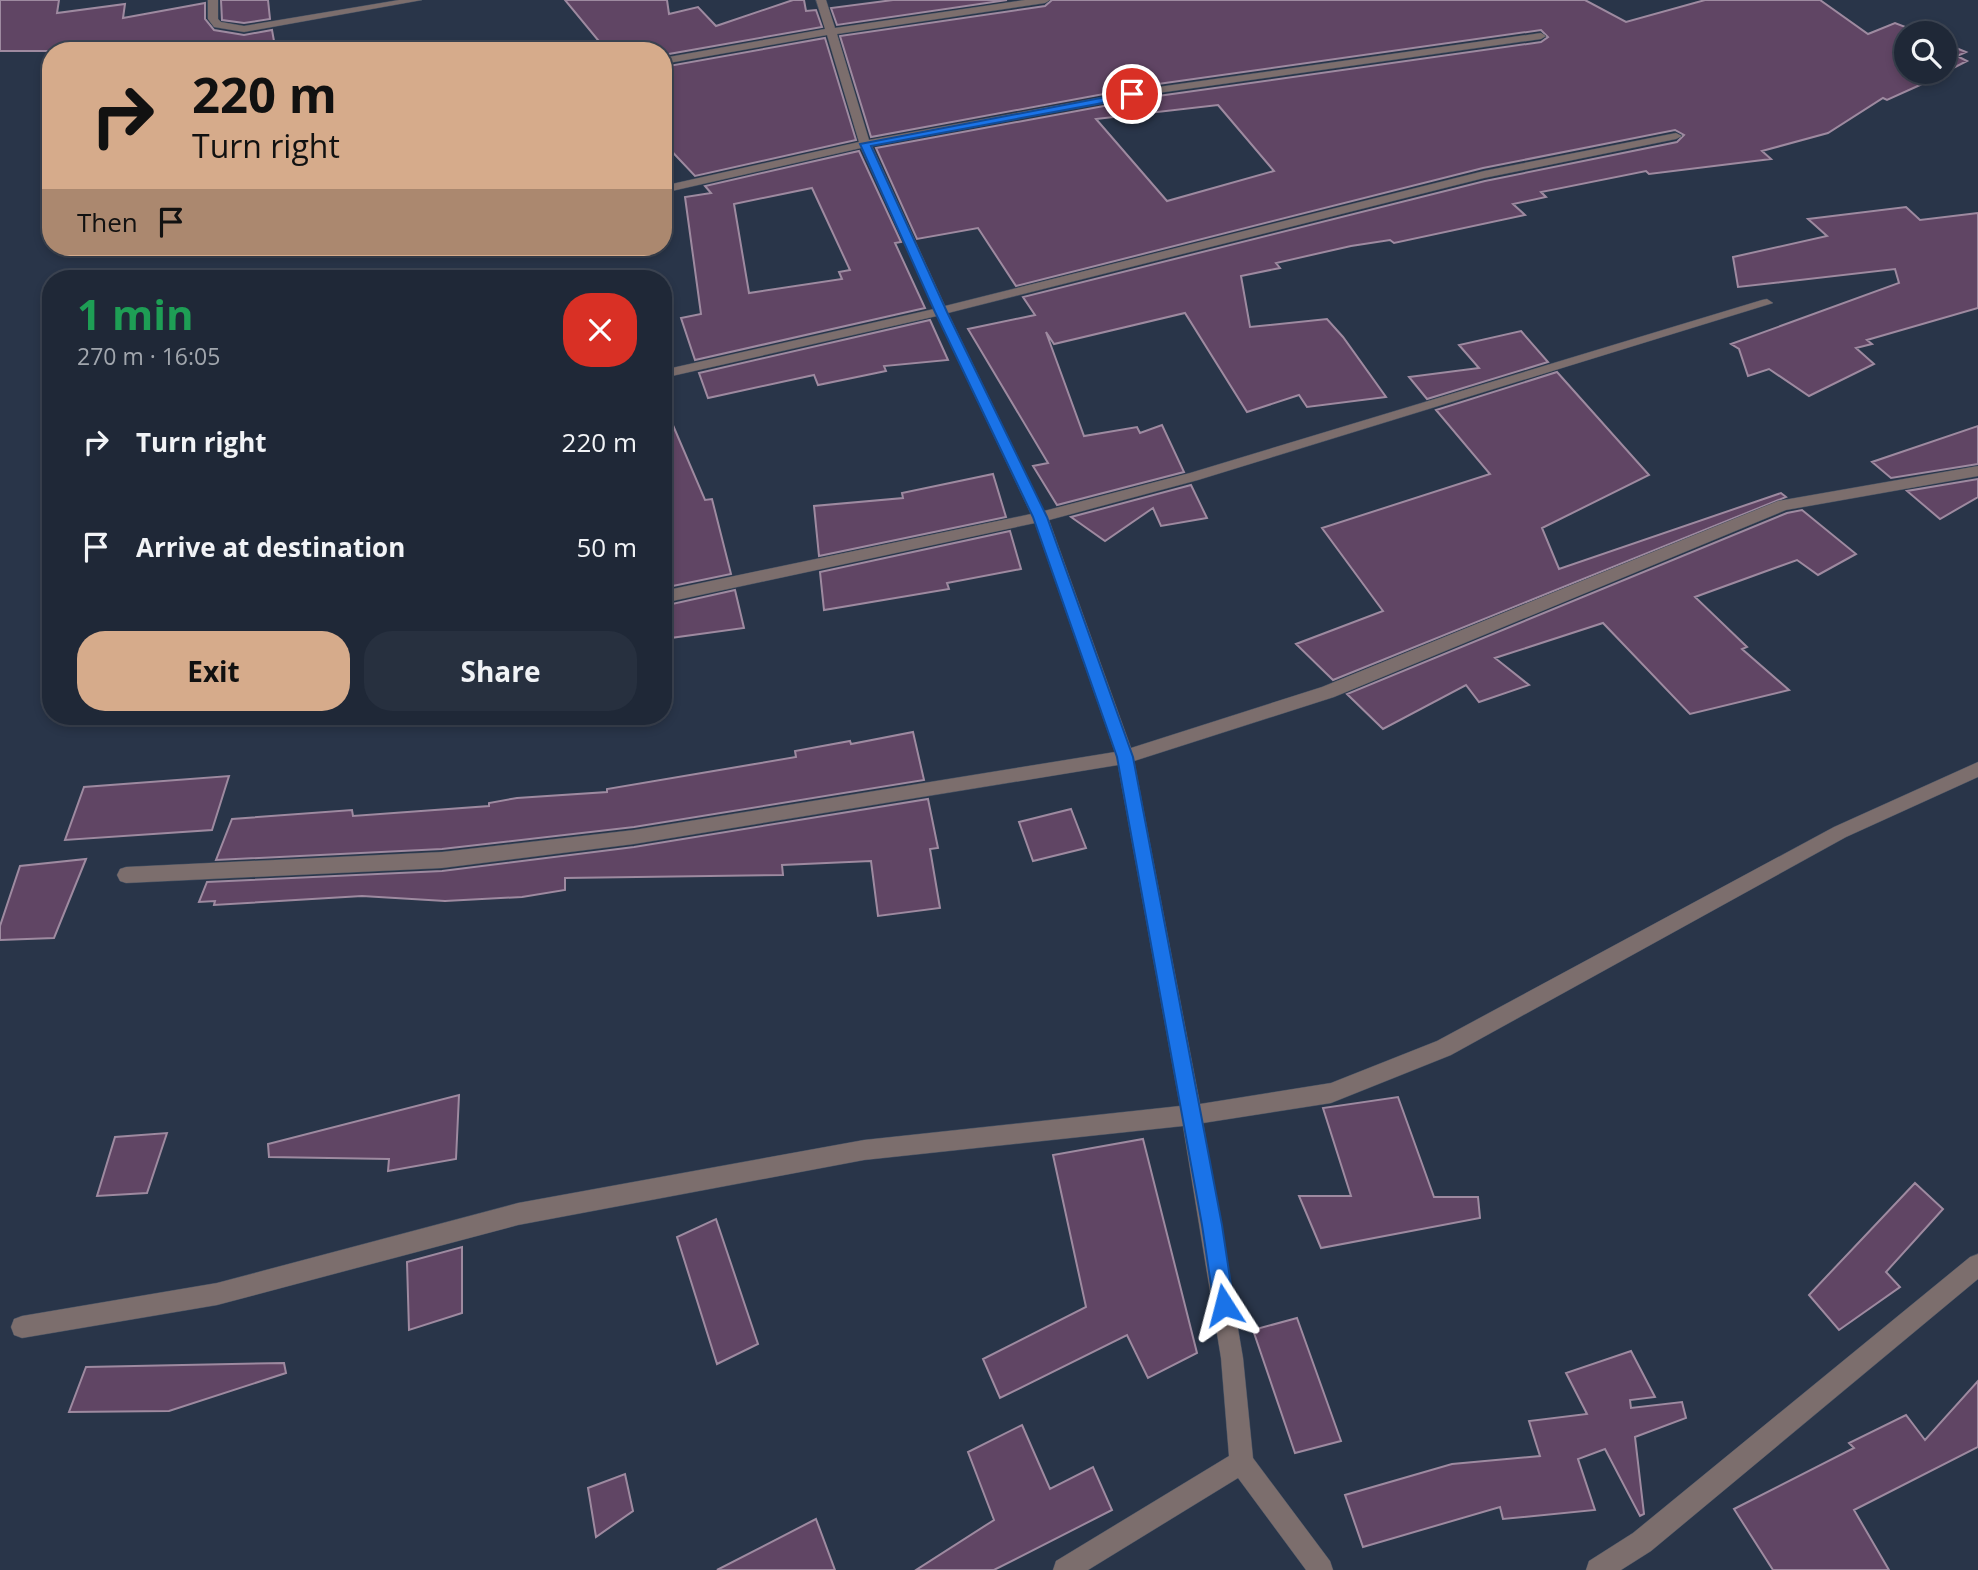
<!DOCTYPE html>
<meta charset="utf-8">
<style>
:root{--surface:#1f2837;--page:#27303f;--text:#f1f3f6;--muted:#a1a6ad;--line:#3c4452;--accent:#d6ab8b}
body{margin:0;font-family:"Open Sans",sans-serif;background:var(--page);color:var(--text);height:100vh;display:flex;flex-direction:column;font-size:26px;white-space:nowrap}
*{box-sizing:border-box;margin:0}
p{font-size:23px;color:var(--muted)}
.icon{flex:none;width:38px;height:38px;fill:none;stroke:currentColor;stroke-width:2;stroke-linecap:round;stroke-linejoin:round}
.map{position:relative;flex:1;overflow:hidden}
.details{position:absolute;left:42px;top:270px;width:630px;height:455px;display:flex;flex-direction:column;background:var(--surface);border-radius:28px;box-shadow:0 4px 10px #0003,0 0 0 2px var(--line)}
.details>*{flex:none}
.top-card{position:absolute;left:42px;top:42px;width:630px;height:214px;border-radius:28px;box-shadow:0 4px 10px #0003,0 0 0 2px var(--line);background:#d6ab8b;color:#111;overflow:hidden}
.fabs{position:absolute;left:1894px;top:21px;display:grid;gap:14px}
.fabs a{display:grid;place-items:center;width:63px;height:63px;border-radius:50%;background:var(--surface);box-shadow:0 4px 10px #0003,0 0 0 2px var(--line);font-size:35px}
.pin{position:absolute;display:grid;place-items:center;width:60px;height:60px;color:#fff;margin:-30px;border:4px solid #fff;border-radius:50%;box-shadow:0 2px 7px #0007}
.me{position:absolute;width:77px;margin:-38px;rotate:351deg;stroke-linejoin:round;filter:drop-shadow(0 0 5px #0008)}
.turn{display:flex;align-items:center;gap:24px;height:147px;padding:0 35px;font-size:32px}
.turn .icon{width:91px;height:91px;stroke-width:2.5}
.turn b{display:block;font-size:49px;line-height:60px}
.then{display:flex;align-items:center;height:66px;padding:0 35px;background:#0003;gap:14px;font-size:26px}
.round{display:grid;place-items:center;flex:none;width:74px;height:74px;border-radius:28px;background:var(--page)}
.overview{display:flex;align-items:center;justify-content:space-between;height:119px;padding:0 35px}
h1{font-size:42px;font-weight:700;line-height:52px;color:#1e9e55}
.button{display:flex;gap:14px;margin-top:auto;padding:14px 35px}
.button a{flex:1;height:80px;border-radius:28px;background:var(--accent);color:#111;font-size:28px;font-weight:700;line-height:80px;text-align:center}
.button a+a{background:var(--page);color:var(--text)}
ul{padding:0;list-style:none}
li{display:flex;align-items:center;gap:21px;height:105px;padding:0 35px}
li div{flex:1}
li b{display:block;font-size:26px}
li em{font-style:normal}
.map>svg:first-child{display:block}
.building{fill:#604564;stroke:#9e8aa0;stroke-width:2;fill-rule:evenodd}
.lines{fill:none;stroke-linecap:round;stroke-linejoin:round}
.minor-casing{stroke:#455163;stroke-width:1}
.minor{fill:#7c6e6d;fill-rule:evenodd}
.route{fill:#1a73e8;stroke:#114b97;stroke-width:2}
</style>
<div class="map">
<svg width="1978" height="1570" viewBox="0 0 1978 1570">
<rect width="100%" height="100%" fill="#293549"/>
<path class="building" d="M0,0h59l-2,13 68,-9 -2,14 82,-15v16l9,11 30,5 28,-5 2,11 -54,10h-220z
M221,0h47l2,19 -26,4 -22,-3z
M565,0h102l2,14 29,-7 18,19 77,-26h11l2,11 10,-1 6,17 -159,28v-4h-56z
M893,0h114l-170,25 -6,-17z
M1052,0h533l41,22 79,-22h115l48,34 27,-11 26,10h-15v39h38v-29l22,9 -9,4 10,5 -47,24 -33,15 -4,-2 -55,35 -66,18 9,8 -122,15 -3,-3 -105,21 5,5 -33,7 12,11 -131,28 -4,-3 -39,6 -75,17 4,5 -39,8 9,51 77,-8 16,18 43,60 -79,10 -8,-12 -52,17 -62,-99 -131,31 -8,-12 38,104 53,-9 3,6 22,-8 22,47 -127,33 -24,-39 15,-3 -80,-134 67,-14 -12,-18 462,-116 192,-39 7,-7 -9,-5 -192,38 -467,118 -38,-58 -61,11 -41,-91 282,-52 383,-54 7,-5 -7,-7 -383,54 -287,53 -31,-101 205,-30zM1218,105l56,66 -107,30 -71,-82z
M825,38l31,102 -161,36 -32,-34v-75z
M859,151l42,91 -6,1 30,65 -230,52 -14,-42 20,-4 -16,-117 26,-4 -6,-7zM812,188l38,82 -11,2 3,7 -93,14 -15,-89z
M1906,207l14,13 58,-7v95l-111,32 5,4 -16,4 18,16 -65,32 -40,-27 -21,7 -9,-27 -8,-5 168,-61 -4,-14 -157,18 -5,-30 94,-21 -19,-17z
M930,320l18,40 -64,6 2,5 -68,14 -4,-10 -106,23 -9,-25z
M1521,331l27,31 -121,37 -18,-22 70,-9 -20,-23z
M1557,372l92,103 -107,53 17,41 222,-76 5,4 -453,183 -37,-36 87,-33 -61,-83 168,-54 -54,-64z
M663,402l42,98 7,-1 19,75 -68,14z
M1978,426v38l-87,14 -19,-16z
M993,474l13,43 -187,39 -5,-50 89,-8 -1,-5z
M1978,479v18l-38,22 -33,-28z
M1191,485l16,33 -46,8 -8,-18 -48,33 -34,-24z
M1802,510l54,44 -38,21 -21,-15 -102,37 52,50 -5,2 47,41 -99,24 -87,-91 -108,35 34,27 -50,17 -13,-17 -83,44 -36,-35 440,-181z
M1010,531l11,38 -74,14 2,6 -125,21 -4,-38z
M735,590l9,38 -81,11v-33z
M913,732l11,48 -290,47 -192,22 -226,11 16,-41 120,-9 1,6 136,-10v-3l28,-5 90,-6v-3l189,-32 -1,-6 55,-10 1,3z
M229,776l-17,54 -147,10 19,-53z
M928,799l10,49 -8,1 10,59 -62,8 -7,-55 -89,4 1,10 -218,3v12l-43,7 -77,4 -83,-5 -148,9 1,-4 -16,1 8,-20 235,-11 192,-24z
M1071,809l15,39 -53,13 -14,-39z
M86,859l-32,79 -54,2v-14l20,-60z
M459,1095l-3,64 -68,12 1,-12 -120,-2 -1,-13z
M1398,1097l36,100h44l2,21 -159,30 -22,-52h52l-28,-88z
M167,1133l-20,60 -50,3 18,-59z
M1143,1139l54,214 -49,25 -21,-43 -127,63 -17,-39 103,-52 -33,-152z
M1915,1183l28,26 -57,63 14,15 -61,43 -30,-35z
M716,1219l42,125 -41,20 -40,-127z
M462,1247v66l-53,17 -2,-68z
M1297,1318l44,123 -46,12 -42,-123z
M1631,1351l24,46 -25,3 1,8 51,-6 4,16 -51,19 9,77 -4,2 -35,-67 -27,10 17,51 -92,9 -3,-12 -137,40 -18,-52 107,-31 88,-8 -11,-35 58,-7 -21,-41z
M284,1363l2,10 -117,38 -100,1 17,-45z
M1978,1381v66l-124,63 35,60h-116l-39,-61 120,-61 -5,-5 57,-28 19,25z
M1022,1425l28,64 43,-22 19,43 -118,60h-78l78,-50 -26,-68z
M625,1474l8,37 -37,26 -8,-49z
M816,1519l19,51h-118z"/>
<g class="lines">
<g class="minor-casing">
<path id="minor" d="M208,0h10v19l3,3 23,4 155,-26h23l-178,32 -30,-5 -6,-8z
M816,0h10l9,28 190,-28h25l-5,3 -208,31 32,106 289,-53 383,-54 5,3 -5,3 -383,54 -286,53 73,160 539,-135 192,-38 6,3 -6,3 -192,39 -536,135 96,198 146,-38 572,-173 5,-1 6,4 -575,177 -149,40 82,228 191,-61 456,-186 200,-35v10l-192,34 -452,187 -200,64 66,343 131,-21 106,-42 397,-214 144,-65v15l-132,60 -395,218 -120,48 -128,20 40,235 10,100 77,103 3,9h-27l-68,-92 -150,92h-35l3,-9 173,-105 -8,-98 -38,-232 -319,34 -346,65 -301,80 -195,33 -8,-3 -3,-8 3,-8 8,-3 195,-33 301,-80 346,-63 316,-34 -62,-341 -484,79 -192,24 -316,15 -6,-2 -3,-6 3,-6 6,-2 316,-15 192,-22 481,-78 -80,-229 -372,80v-12l368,-77 -94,-198 -274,62v-8l271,-61 -73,-161 -198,45v-7l196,-44 -32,-107 -164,29v-6l162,-29z
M1978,1254v25l-327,272 -30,19h-35l3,-9 44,-28 337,-276z"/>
</g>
<use href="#minor" class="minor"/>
</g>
<path class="route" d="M1132,92l5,2 -2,3 -264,49 76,166 100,205 86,240 89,468 12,80 -3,7 -7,3 -7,-3 -3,-7 -12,-80 -85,-468 -84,-240 -98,-205 -75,-168z"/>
</svg>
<div class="fabs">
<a><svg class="icon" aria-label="search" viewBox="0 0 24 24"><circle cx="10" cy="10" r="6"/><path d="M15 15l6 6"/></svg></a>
</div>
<div class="pin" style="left:1132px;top:94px;background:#d93025"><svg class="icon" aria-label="arrive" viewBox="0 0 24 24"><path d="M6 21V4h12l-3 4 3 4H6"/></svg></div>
<svg class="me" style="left:1224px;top:1305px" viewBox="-20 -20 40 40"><path d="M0-17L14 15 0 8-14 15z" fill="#1a73e8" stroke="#fff" stroke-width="4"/></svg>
<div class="top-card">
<div class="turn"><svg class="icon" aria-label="right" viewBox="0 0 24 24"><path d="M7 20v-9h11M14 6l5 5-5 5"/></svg><div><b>220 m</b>Turn right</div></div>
<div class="then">Then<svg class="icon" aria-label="arrive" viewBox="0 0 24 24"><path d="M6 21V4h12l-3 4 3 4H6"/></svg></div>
</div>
<section class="details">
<div class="overview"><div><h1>1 min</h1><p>270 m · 16:05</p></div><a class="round" style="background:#d93025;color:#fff"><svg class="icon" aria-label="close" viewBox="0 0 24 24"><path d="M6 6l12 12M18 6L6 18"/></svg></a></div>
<ul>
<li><svg class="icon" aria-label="right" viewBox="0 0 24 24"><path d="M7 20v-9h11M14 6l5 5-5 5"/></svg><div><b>Turn right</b></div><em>220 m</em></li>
<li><svg class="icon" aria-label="arrive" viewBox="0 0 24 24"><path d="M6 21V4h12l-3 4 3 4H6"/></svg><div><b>Arrive at destination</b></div><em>50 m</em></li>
</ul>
<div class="button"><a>Exit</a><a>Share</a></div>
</section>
</div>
